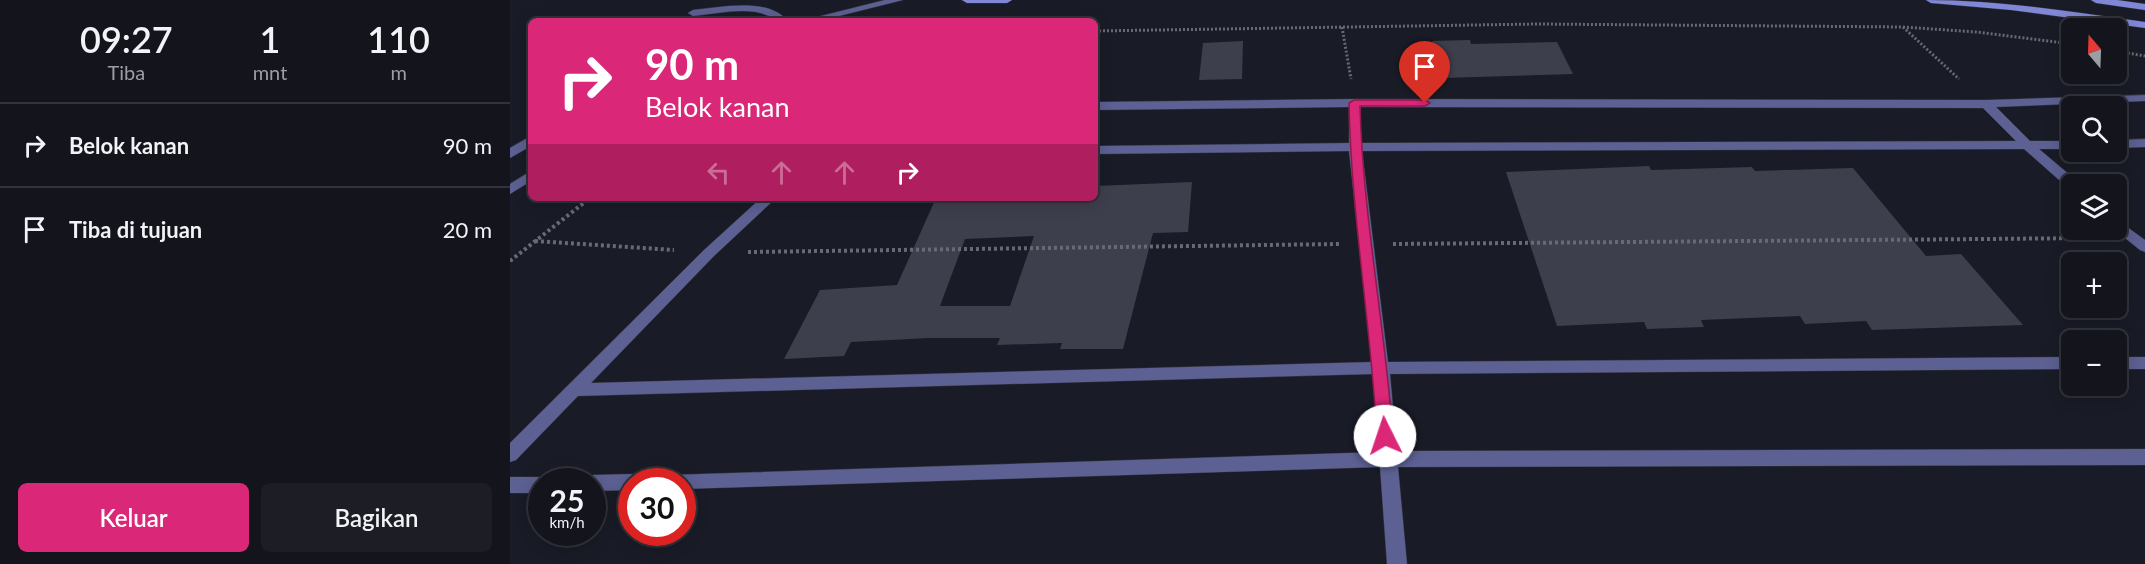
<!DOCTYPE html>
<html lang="id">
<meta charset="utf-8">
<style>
:root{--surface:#13141c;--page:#1c1d25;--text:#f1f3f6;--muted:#9d9ea3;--line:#32333b;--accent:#db2777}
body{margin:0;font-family:Lato,sans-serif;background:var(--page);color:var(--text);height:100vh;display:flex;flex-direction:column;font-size:22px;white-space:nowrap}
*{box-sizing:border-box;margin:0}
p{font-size:20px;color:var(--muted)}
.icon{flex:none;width:33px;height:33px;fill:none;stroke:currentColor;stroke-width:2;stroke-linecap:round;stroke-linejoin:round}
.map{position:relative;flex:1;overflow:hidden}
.drawer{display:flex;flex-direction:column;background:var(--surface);width:510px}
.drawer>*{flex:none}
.guide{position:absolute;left:18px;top:18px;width:570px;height:183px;border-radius:9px;box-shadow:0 3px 15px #0003,0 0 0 2px var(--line);background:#db2777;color:#fff;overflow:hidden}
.needle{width:39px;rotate:341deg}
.tools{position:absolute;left:1551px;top:18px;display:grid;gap:12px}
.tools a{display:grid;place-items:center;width:66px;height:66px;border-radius:9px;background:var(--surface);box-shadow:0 3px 15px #0003,0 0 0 2px var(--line);font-size:30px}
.speed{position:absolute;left:18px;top:468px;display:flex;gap:12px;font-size:30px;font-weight:700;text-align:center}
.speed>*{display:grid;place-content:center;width:78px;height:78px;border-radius:50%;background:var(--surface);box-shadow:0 3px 15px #0003,0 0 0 2px var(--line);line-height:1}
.speed small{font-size:15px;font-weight:400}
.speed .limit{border:9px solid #d22;background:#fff;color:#111}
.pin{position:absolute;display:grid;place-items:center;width:51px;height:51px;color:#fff;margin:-62px -26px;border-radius:50% 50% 50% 0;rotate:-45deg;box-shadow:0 0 6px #0007}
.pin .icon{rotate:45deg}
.me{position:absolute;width:66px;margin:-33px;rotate:356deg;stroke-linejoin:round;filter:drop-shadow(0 0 4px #0008)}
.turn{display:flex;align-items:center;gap:21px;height:126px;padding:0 18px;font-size:27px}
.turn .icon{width:78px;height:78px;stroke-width:2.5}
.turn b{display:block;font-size:42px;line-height:51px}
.lanes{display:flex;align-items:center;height:57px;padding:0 18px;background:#0003;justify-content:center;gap:30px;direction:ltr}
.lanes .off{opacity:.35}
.eta{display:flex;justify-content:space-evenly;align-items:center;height:102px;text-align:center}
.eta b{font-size:36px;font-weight:600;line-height:42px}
.action{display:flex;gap:12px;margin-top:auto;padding:12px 18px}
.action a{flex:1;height:69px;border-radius:9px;background:var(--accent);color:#fff;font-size:24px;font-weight:600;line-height:69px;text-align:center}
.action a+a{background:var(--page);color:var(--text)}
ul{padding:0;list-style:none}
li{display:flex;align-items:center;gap:18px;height:84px;padding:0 18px;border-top:2px solid var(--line)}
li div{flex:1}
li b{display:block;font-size:22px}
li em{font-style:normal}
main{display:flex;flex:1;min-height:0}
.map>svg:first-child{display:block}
.building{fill:#3e3f4c;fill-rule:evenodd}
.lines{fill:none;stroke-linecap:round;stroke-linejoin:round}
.minor-casing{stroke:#33353f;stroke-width:1}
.tertiary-casing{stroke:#33353f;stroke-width:1}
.secondary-casing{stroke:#33353f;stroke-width:1}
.path-far1{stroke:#686973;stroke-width:3;stroke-dasharray:2 2;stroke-linecap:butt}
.path{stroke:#686973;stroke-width:4;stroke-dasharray:3 3;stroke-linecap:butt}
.minor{fill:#5c6092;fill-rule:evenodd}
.tertiary{fill:#5c6092;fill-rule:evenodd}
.secondary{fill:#8187d7;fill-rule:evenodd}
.route{fill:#db2777;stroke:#8e194d;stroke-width:1.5}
</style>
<main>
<section class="drawer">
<div class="eta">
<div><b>09:27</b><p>Tiba</p></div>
<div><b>1</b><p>mnt</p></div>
<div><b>110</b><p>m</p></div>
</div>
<ul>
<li><svg class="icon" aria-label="right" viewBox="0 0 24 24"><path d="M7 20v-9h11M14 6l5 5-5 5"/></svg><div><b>Belok kanan</b></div><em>90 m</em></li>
<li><svg class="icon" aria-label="arrive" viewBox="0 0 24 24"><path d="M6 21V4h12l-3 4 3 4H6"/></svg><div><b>Tiba di tujuan</b></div><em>20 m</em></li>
</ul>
<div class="action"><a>Keluar</a><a>Bagikan</a></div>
</section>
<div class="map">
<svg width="1635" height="564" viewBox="0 0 1635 564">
<rect width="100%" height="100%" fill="#191b26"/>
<path class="building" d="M960,40l1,4 86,-2 16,32 -131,4 -10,-37z
M733,41l-1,38 -43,1 4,-37z
M1139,166l2,4 101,-3 3,4 98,-3 73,88 35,-2 62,71 -151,5 -6,-9 -61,3 -5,-8 -99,4 3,7 -57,2 -3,-7 -87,4 -51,-154z
M682,182l-4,50 -35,1 -30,116h-63l2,-6 -65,2 3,-7h-71l-78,4 -7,14 -60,3 36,-69 77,-5 39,-87h159v-12zM524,236l-24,70h-70l25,-67z"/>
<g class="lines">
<g class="minor-casing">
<path id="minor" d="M1635,95v6l-149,6 34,34h42v8h-33l38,32 1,3h-6v4l-5,-1 -43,-38 -662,2 26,211 684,-5v12l-682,5 7,77 748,-2v16l-747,2 9,97h-20l-7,-97 -698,22v-7h-50v8l-40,1v-9h-9l2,-5 7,-2 40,-1 6,2 741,-24 -6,-78 -795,22 -62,64 -6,2v-19l194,-193 57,-52h15l-62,58 -123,127 781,-21 -23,-211 -254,3v-8l254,-3v-36l-254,3v-8l260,-3 631,1zM851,107l622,1 33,33 -655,2z
M1635,139v8l-29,1v-8z
M1606,219l29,21v12l-5,-2 -25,-20z
M1606,357h29v12h-29z
M0,477h32l8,5h-8v11h-32z"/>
</g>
<g class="tertiary-casing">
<path id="tertiary" d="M375,0h18l-84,21h-18z
M218,6c21,-1 45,-2 60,15 -12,0 -20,-7 -32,-9 -21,-3 -42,2 -63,4l-5,-3 5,-3z
M21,136v10l-21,12v-10z
M21,171v10l-21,13v-10z"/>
</g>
<g class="secondary-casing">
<path id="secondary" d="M452,0h50l-5,3h-40z
M1416,0c74,0 146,12 219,22v6l-134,-18 -80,-7z
M1581,0h26l28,4v6l-49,-7z"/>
</g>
<path class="path-far1" d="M832,27l9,52
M1393,27l56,52
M585,31l443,-7 365,3 73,5 96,12
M1606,51l29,5"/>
<path class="path" d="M25,241l139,9
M883,244l706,-6
M238,252l592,-8
M0,261l80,-63"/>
<use href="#minor" class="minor"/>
<use href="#tertiary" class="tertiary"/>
<use href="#secondary" class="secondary"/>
</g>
<path class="route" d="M844,100h71l5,3 -5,3h-65c3,111 25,220 33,330l-2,5 -6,2 -5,-2 -3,-5c-6,-111 -26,-222 -28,-333z"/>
</svg>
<div class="tools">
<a><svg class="needle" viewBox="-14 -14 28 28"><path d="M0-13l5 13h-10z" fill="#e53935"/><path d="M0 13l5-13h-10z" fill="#9d9ea3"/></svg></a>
<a><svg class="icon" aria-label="search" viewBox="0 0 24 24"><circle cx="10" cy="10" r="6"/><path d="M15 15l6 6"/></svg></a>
<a><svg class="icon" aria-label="layers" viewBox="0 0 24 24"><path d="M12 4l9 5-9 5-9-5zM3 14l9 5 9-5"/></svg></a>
<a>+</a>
<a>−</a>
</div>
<div class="speed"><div>25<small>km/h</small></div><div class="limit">30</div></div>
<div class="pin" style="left:915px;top:103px;background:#d93025"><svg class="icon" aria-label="arrive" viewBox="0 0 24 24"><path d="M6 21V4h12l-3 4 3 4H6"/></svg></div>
<svg class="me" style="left:875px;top:436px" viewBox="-20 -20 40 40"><circle r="19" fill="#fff"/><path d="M0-13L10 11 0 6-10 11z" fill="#db2777"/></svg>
<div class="guide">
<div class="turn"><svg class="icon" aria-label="right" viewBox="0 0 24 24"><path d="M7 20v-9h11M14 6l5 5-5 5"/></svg><div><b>90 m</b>Belok kanan</div></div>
<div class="lanes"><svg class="icon off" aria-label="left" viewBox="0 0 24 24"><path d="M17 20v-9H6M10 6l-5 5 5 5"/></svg><svg class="icon off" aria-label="ahead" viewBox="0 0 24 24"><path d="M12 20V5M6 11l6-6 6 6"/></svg><svg class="icon off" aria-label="ahead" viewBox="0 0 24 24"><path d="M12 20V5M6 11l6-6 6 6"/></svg><svg class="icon" aria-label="right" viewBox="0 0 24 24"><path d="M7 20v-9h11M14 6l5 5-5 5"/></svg></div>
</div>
</div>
</main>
